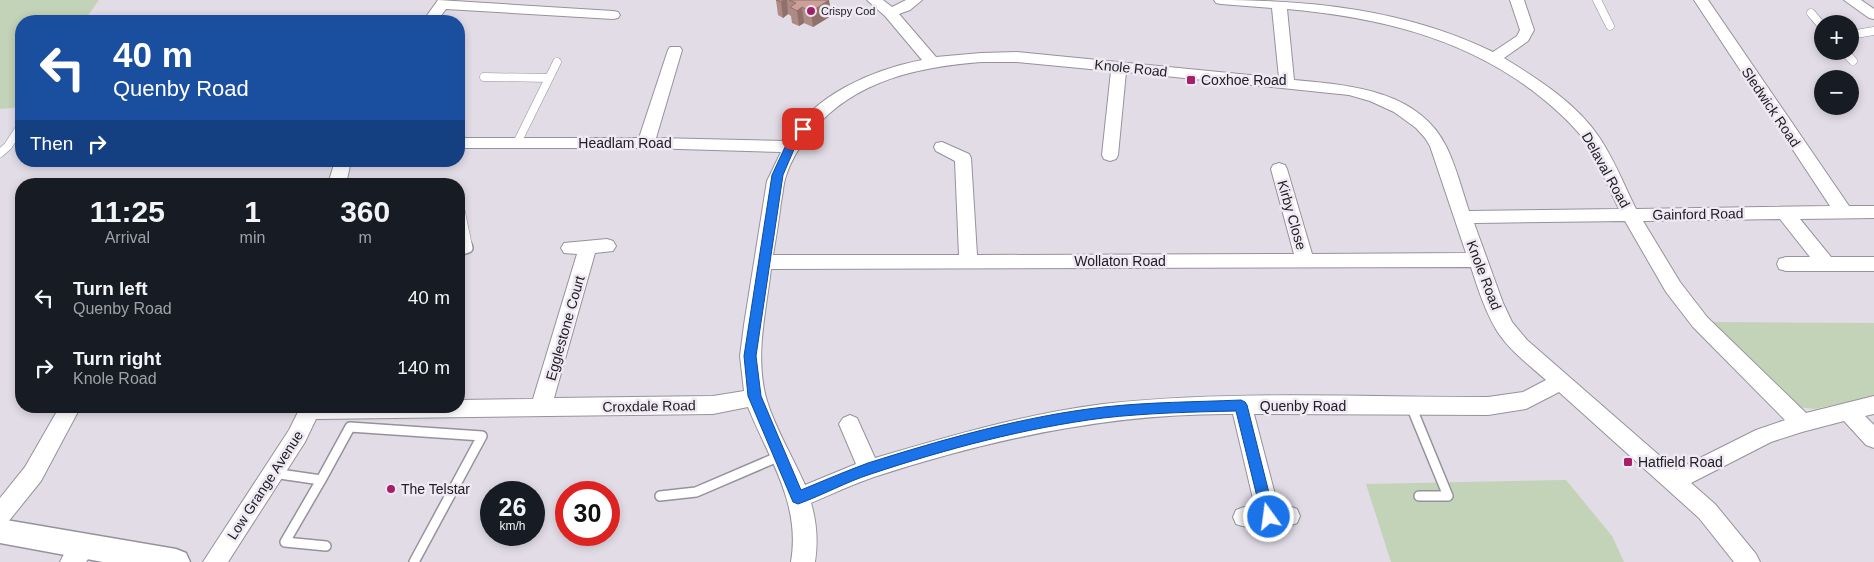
<!DOCTYPE html>
<meta charset="utf-8">
<style>
:root{--surface:#171b24;--page:#242831;--text:#f1f3f6;--muted:#9ea1a6}
body{margin:0;font-family:Arial,sans-serif;background:var(--page);color:var(--text);height:100vh;display:flex;flex-direction:column;font-size:19px;white-space:nowrap}
*{box-sizing:border-box;margin:0}
p{font-size:16px;color:var(--muted)}
.icon{flex:none;width:28px;height:28px;fill:none;stroke:currentColor;stroke-width:2;stroke-linecap:round;stroke-linejoin:round}
.map{position:relative;flex:1;overflow:hidden}
.panel{position:absolute;left:15px;top:178px;width:450px;height:235px;display:flex;flex-direction:column;background:var(--surface);border-radius:20px;box-shadow:0 2px 8px #0003}
.panel>*{flex:none}
.hud{position:absolute;left:15px;top:15px;width:450px;height:152px;border-radius:20px;box-shadow:0 2px 8px #0003;background:#1a4fa0;color:#fff;overflow:hidden}
.tools{position:absolute;left:1814px;top:15px;display:grid;gap:10px}
.tools a{display:grid;place-items:center;width:45px;height:45px;border-radius:50%;background:var(--surface);box-shadow:0 2px 8px #0003;font-size:25px}
.speed{position:absolute;left:480px;top:481px;display:flex;gap:10px;font-size:25px;font-weight:700;text-align:center}
.speed>*{display:grid;place-content:center;width:65px;height:65px;border-radius:50%;background:var(--surface);box-shadow:0 2px 8px #0003;line-height:1}
.speed small{font-size:12px;font-weight:400}
.speed .limit{border:8px solid #d22;background:#fff;color:#111}
.pin{position:absolute;display:grid;place-items:center;width:42px;height:42px;color:#fff;margin:-21px;border-radius:10px;box-shadow:0 2px 8px #0006}
.me{position:absolute;width:55px;margin:-28px;rotate:346deg;stroke-linejoin:round;filter:drop-shadow(0 0 4px #0008)}
.turn{display:flex;align-items:center;gap:18px;height:105px;padding:0 15px;font-size:22px}
.turn .icon{width:65px;height:65px;stroke-width:2.5}
.turn b{display:block;font-size:35px;line-height:42px}
.then{display:flex;align-items:center;height:48px;padding:0 15px;background:#0003;gap:10px;font-size:19px}
.eta{display:flex;justify-content:space-evenly;align-items:center;height:85px;text-align:center}
.eta b{font-size:30px;font-weight:800;line-height:35px}
ul{padding:0;list-style:none}
li{display:flex;align-items:center;gap:15px;height:70px;padding:0 15px}
li div{flex:1}
li b{display:block;font-size:19px}
li em{font-style:normal}
.map>svg:first-child{display:block}
.green{fill:#c3d3b7}
.lines{fill:none;stroke-linecap:round;stroke-linejoin:round}
.service-far1-casing{stroke:#96929b;stroke-width:9}
.service-casing{stroke:#96929b;stroke-width:12}
.minor-casing{stroke:#96929b;stroke-width:2}
.tertiary-casing{stroke:#96929b;stroke-width:3}
.service-far1{stroke:#fff;stroke-width:8}
.service{stroke:#fff;stroke-width:9}
.minor{fill:#fff;fill-rule:evenodd}
.tertiary{fill:#fff;fill-rule:evenodd}
.wall{fill:#af8a84}
.shaded-wall{fill:#8f706b}
.building{fill:#cca099;stroke:#8f706b}
.route{fill:#1a73e8;stroke:#114b97}
.poi-dot{fill:#a71f66;stroke:#eee9f3;stroke-width:2}
.labels{text-anchor:middle;stroke-width:5;stroke-linejoin:round;paint-order:stroke}
.far-poi-label{font-size:11px;fill:#222024;stroke:#eee9f3;text-anchor:start}
.street-label{font-size:14px;fill:#222024;stroke:#eee9f3}
.poi-label{font-size:14px;fill:#222024;stroke:#eee9f3;text-anchor:start}
</style>
<div class="map">
<svg width="1874" height="562" viewBox="0 0 1874 562">
<rect width="100%" height="100%" fill="#e1dce6"/>
<path class="green" d="M0,0h99l-15,21h-63v86l-21,2z
M1712,322l162,1v73l-59,13 -19,-2z
M1566,480l46,56 12,26h-233l-25,-78z"/>
<g class="lines">
<g class="service-far1-casing">
<path id="service-far1" d="M1597,0l13,26
M1811,13l11,13
M1850,35l24,-4
M1844,51l9,10
M484,77l65,1
M517,143l40,-81
M0,153l8,-7 13,-20
M461,212l7,34"/>
</g>
<g class="service-casing">
<path id="service" d="M459,251l9,-3 -1,-3
M1411,406l37,90h-29
M273,473l48,7 29,-53 132,9 -68,126
M321,480l-36,62 41,4
M660,496l36,-4 84,-36"/>
</g>
<g class="minor-casing">
<path id="minor" d="M438,0l175,11 5,1 2,3 -2,3 -5,1 -167,-10 -9,12h-14z
M867,0h16l9,7 14,-7h16l-12,10 -11,4 37,43 45,-4 36,-1 262,26 -7,-70 -51,-4 -5,-1 -2,-3c97,0 191,9 279,52l24,-16 3,-6 -10,-30h14l10,30 -6,11 -24,17c34,21 72,45 95,79 15,22 25,48 37,72l194,-3 -136,-206h14l141,206h25v12l-74,1 31,38h43v14h-88l-7,-2 -2,-5 2,-5 7,-2h24l-30,-38 -137,2 37,61 27,35 99,96 68,-17v18l-9,2 9,9v23l-8,-3 -22,-24 -42,11 -31,10 -80,41 24,21 41,50 4,8h-26l-35,-44 -140,-126 -33,17 -38,6 -234,-1 24,92h11l8,3 3,7 -3,7c-15,6 -46,7 -61,1l-3,-7 3,-7 8,-3h11l-22,-93c-123,-1 -243,25 -359,63 -21,7 -42,17 -63,26 6,20 7,39 4,59h-24c10,-58 -22,-103 -43,-155l-35,7 -397,5 -11,23 -77,120h-25l86,-132 12,-24h158v-6l74,-1 44,-145 -13,-1 -3,-5 3,-5 43,-4 6,2 3,5 -3,5 -18,2 -41,145 159,-2 31,-5 -4,-35 4,-31 23,-144 14,-29 -135,-4h-187v-10h180l29,-88 2,-3h10l2,3 -26,88 131,3c27,-46 84,-71 135,-81l-37,-44zM1287,9c88,8 173,27 246,82 18,14 38,31 52,50 13,19 23,47 34,68l-150,2c-7,-21 -13,-45 -23,-65 -28,-56 -97,-61 -152,-66zM981,62h36l94,9 -9,84 2,4 6,2 6,-2 2,-4 8,-83 223,23 21,6 24,11 22,16 9,10 5,8 36,107 -154,1 -25,-85 -2,-4 -6,-2 -6,2 -2,4 23,85 -317,1 -6,-97 -2,-4 -27,-12 -6,1 -2,4 2,4 19,10 4,94h-186c3,-17 6,-35 8,-53 2,-8 2,-18 5,-26 5,-17 16,-33 27,-46 43,-50 105,-63 168,-68zM1625,221l41,71 27,35 92,93 -29,10 -80,40 -149,-130 -15,-18 -9,-19 -29,-80zM1471,267c7,22 14,44 26,64 12,19 32,34 49,49l-23,12 -35,5c-126,0 -260,-7 -385,7 -78,10 -153,32 -228,54l-18,-40 -7,-3 -7,3 -4,6 17,40 -51,21c-12,-28 -29,-55 -38,-84 -13,-44 -1,-88 4,-132z
M1844,0h17l13,9v10l-5,-1z
M335,161h16l-5,23h-18z
M60,406h21l-40,75 -33,41 -8,3v-27l25,-31z
M84,536l8,3 4,8 -10,15h-26c5,-11 12,-21 24,-26z"/>
</g>
<g class="tertiary-casing">
<path id="tertiary" d="M0,519l176,30 10,4 4,9h-87l-103,-19z"/>
</g>
<use href="#service-far1" class="service-far1"/>
<use href="#service" class="service"/>
<use href="#minor" class="minor"/>
<use href="#tertiary" class="tertiary"/>
</g>
<path class="wall" d="M776,0h53l2,16 -18,11 -9,-4 -5,3 -7,-3 -1,-7 -3,-2 -5,4 -5,-3z"/>
<path class="shaded-wall" d="M784,0h3l1,14 -5,4 -2,-16z
M829,0l2,16 -18,11 -2,-15z
M802,7l2,16 -5,3 -2,-15z"/>
<path class="building" d="M776,0h8l-3,2z
M789,0h40l-18,12 -9,-5 -5,4 -7,-4 6,-4z"/>
<path class="route" d="M803,126l5,3 -13,18 -12,28 -27,181 5,40 40,94c22,-9 45,-19 67,-27 76,-24 157,-47 236,-56 46,-5 91,-5 137,-7l4,2 2,3 28,112 -2,4 -4,2 -5,-2 -2,-4 -26,-106c-44,1 -89,2 -133,7 -78,10 -157,31 -232,56 -25,8 -48,21 -73,30l-5,-2 -45,-106 -4,-40 28,-181 13,-28 15,-20z"/>
<g class="poi-dot">
<circle cx="811" cy="11" r="5"/>
<rect x="1186" y="75" width="10" height="10" rx="2.5"/>
<rect x="1623" y="457" width="10" height="10" rx="2.5"/>
<circle cx="391" cy="489" r="5"/>
</g>
<g class="labels">
<g class="far-poi-label">
<text x="821" y="15">Crispy Cod</text>
</g>
<g class="street-label">
<text transform="translate(1131 68) rotate(6)" y="5">Knole Road</text>
<text transform="translate(1771 107) rotate(56)" y="5">Sledwick Road</text>
<text x="625" y="148">Headlam Road</text>
<text transform="translate(1606 170) rotate(61)" y="5">Delaval Road</text>
<text transform="translate(1698 214) rotate(-1)" y="5">Gainford Road</text>
<text transform="translate(1292 215) rotate(74)" y="5">Kirby Close</text>
<text x="1120" y="266">Wollaton Road</text>
<text transform="translate(1484 275) rotate(69)" y="5">Knole Road</text>
<text transform="translate(565 328) rotate(-74)" y="5">Egglestone Court</text>
<text transform="translate(649 406) rotate(-1)" y="5">Croxdale Road</text>
<text x="1303" y="411">Quenby Road</text>
<text transform="translate(265 485) rotate(-57)" y="5">Low Grange Avenue</text>
</g>
<g class="poi-label">
<text x="1201" y="85">Coxhoe Road</text>
<text x="1638" y="467">Hatfield Road</text>
<text x="401" y="494">The Telstar</text>
</g>
</g>
</svg>
<div class="tools">
<a>+</a>
<a>−</a>
</div>
<div class="speed"><div>26<small>km/h</small></div><div class="limit">30</div></div>
<div class="pin" style="left:803px;top:129px;background:#d93025"><svg class="icon" aria-label="arrive" viewBox="0 0 24 24"><path d="M6 21V4h12l-3 4 3 4H6"/></svg></div>
<svg class="me" style="left:1269px;top:517px" viewBox="-20 -20 40 40"><circle r="17" fill="#1a73e8" stroke="#fff" stroke-width="3"/><path d="M0-11L8 9 0 5-8 9z" fill="#fff"/></svg>
<div class="hud">
<div class="turn"><svg class="icon" aria-label="left" viewBox="0 0 24 24"><path d="M17 20v-9H6M10 6l-5 5 5 5"/></svg><div><b>40 m</b>Quenby Road</div></div>
<div class="then">Then<svg class="icon" aria-label="right" viewBox="0 0 24 24"><path d="M7 20v-9h11M14 6l5 5-5 5"/></svg></div>
</div>
<section class="panel">
<div class="eta">
<div><b>11:25</b><p>Arrival</p></div>
<div><b>1</b><p>min</p></div>
<div><b>360</b><p>m</p></div>
</div>
<ul>
<li><svg class="icon" aria-label="left" viewBox="0 0 24 24"><path d="M17 20v-9H6M10 6l-5 5 5 5"/></svg><div><b>Turn left</b><p>Quenby Road</p></div><em>40 m</em></li>
<li><svg class="icon" aria-label="right" viewBox="0 0 24 24"><path d="M7 20v-9h11M14 6l5 5-5 5"/></svg><div><b>Turn right</b><p>Knole Road</p></div><em>140 m</em></li>
</ul>
</section>
</div>
